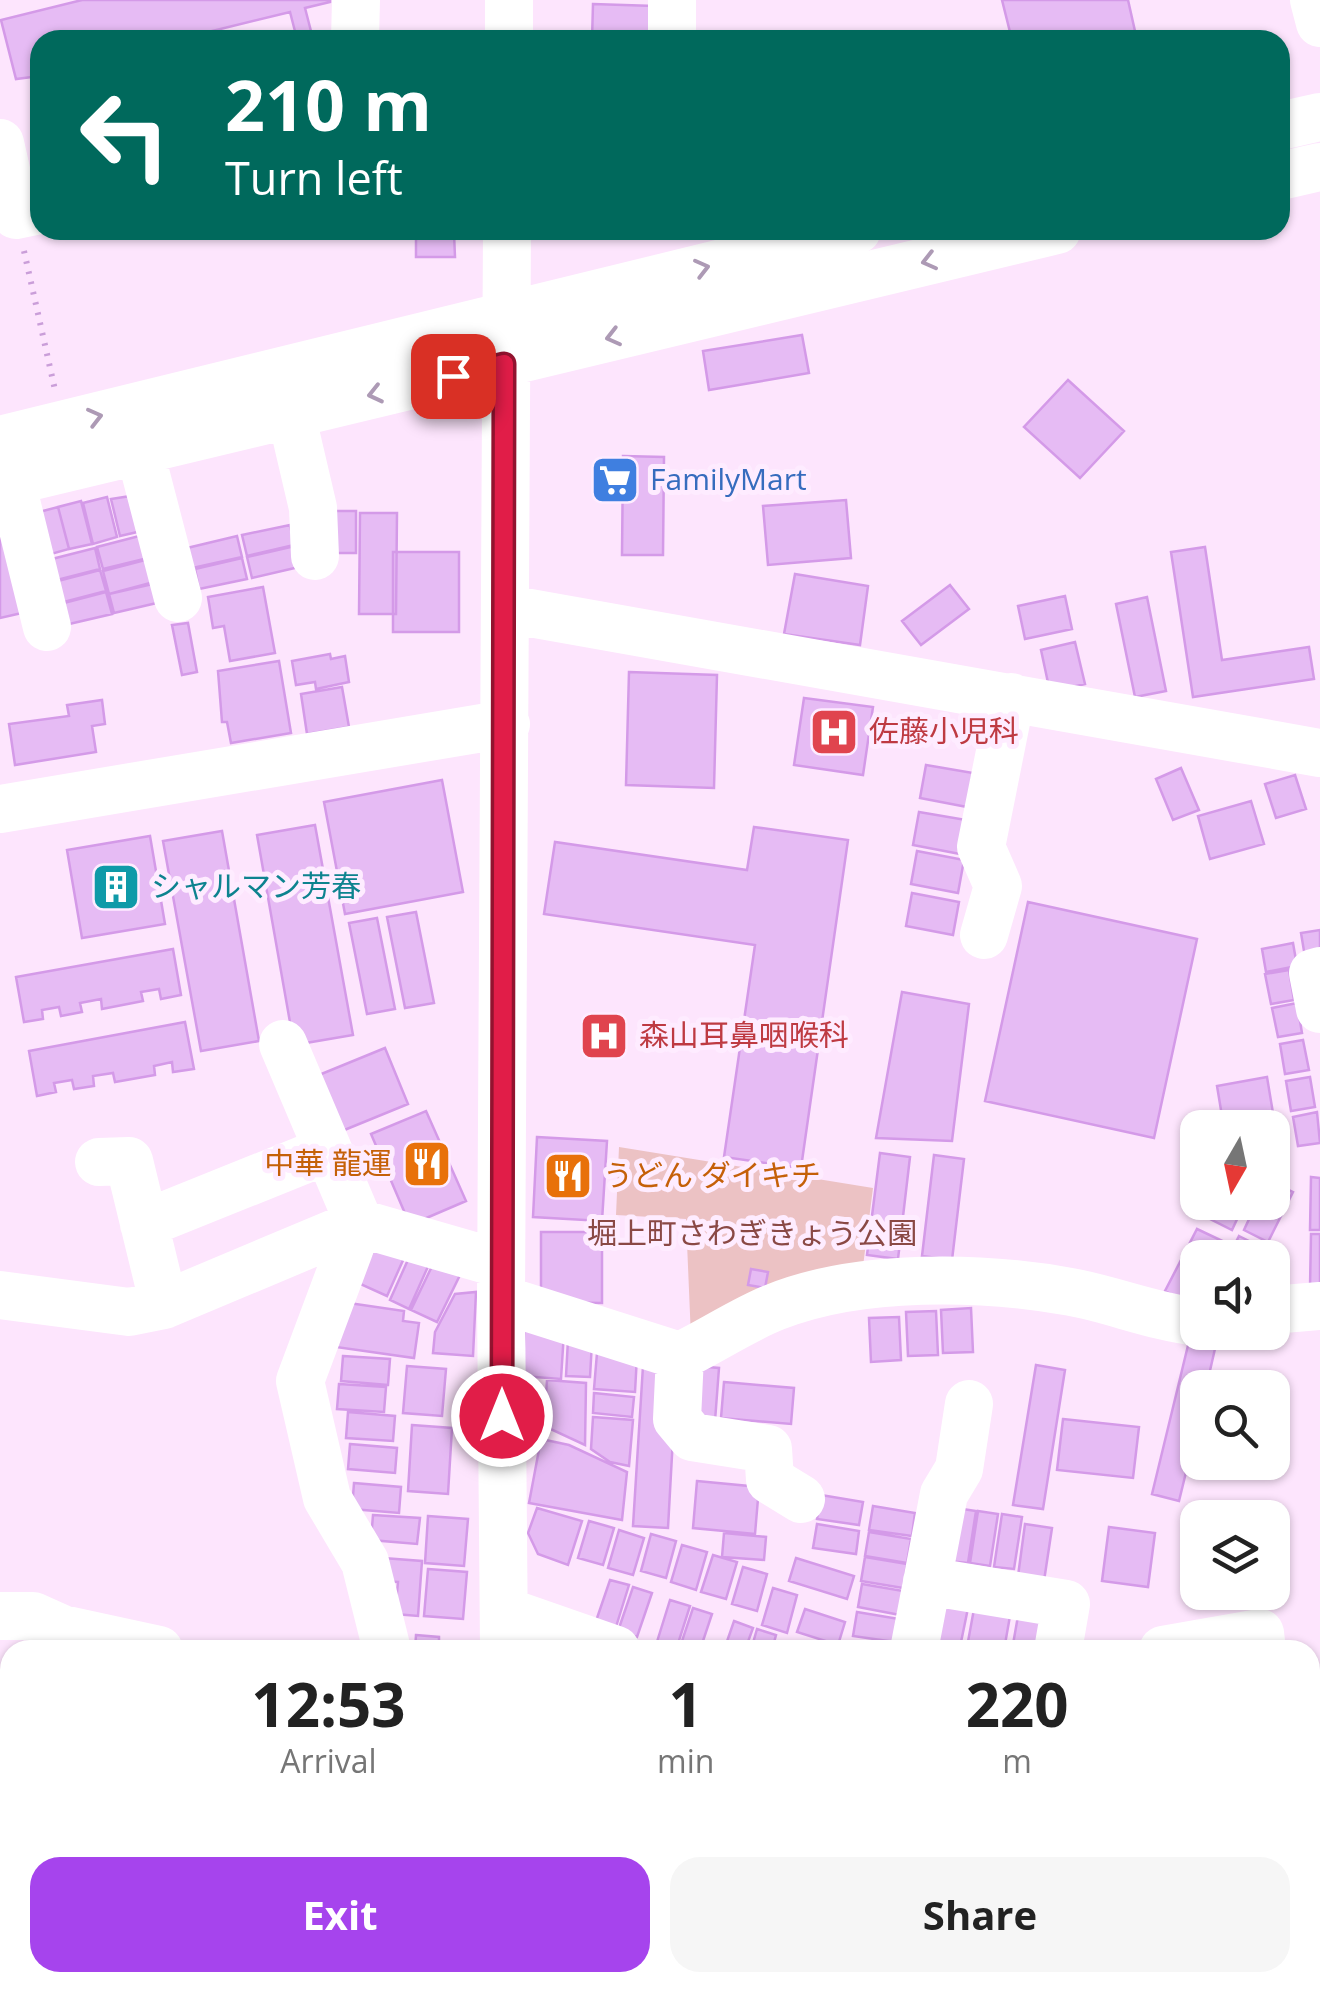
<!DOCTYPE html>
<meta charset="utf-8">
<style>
:root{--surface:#fff;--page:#f6f6f6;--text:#222;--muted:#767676;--accent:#a644ed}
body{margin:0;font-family:"Open Sans","Noto Sans JP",sans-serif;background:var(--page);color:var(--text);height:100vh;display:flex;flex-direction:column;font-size:38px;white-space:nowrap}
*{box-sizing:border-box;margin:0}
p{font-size:32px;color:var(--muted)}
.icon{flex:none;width:55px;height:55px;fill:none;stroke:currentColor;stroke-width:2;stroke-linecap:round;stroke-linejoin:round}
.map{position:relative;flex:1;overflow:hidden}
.sheet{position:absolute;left:0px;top:1640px;width:1320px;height:352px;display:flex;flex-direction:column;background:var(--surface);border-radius:30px 30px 0 0;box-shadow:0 2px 8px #0004}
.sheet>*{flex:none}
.hud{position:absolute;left:30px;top:30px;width:1260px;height:210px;border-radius:30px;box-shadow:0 2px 8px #0004;background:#00695c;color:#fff;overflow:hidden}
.needle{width:65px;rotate:189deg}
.tools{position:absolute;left:1180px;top:1110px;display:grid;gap:20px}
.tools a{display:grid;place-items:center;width:110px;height:110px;border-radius:20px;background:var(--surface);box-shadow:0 2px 8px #0004;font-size:50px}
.pin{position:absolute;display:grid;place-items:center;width:85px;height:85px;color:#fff;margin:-42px;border-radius:20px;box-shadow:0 5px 15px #0006}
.me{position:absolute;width:110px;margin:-55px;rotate:0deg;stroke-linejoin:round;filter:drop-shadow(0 0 8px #0008)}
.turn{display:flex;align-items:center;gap:35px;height:210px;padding:0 30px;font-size:45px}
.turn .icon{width:130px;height:130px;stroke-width:2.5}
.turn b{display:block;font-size:70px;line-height:85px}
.eta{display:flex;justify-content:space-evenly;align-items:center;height:170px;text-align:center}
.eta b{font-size:60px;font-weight:700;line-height:70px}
.action{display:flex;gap:20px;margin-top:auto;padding:20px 30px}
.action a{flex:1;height:115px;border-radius:30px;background:var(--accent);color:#fff;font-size:40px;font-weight:700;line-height:115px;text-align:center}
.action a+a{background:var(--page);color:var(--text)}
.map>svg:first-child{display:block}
.green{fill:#ecc2c4}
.building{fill:#e6bbf4;stroke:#d49ae8;stroke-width:2.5}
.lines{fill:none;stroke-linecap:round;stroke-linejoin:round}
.path{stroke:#ca9ed9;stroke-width:6;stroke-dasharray:2.5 8;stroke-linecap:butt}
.minor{stroke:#fff;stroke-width:48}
.oneway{stroke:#ad9ab5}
.route-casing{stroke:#92132f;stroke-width:25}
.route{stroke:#e11d48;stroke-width:18}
.labels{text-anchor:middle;stroke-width:10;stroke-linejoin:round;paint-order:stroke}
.shop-label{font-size:30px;fill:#366cbe;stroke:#feecff;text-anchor:start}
.health-label{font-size:30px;fill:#be3a42;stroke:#feecff;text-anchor:start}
.culture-label{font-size:30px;fill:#0d838f;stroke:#feecff;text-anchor:start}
.food-label{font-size:30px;fill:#c56008;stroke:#feecff;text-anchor:end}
.park-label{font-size:30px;fill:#8a4945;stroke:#feecff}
</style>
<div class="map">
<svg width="1320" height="1991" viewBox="0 0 1320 1991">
<rect width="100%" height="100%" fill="#fde5fd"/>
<path class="green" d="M619,1147l254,41 -11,86 -171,64 -5,-119 -70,-4z"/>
<path class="building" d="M82,0h248v2l-25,6 7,27 -15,4 -7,-27 -94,23 1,5h-157v36l-24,3 -15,-59z
M1002,0h126l9,40h-125z
M593,4l61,2 -1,34h-61z
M416,233h38l1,24h-39z
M802,335l7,38 -100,17 -6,-39z
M1068,380l56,51 -44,47 -56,-51z
M623,456l41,1 -1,98h-41z
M137,495l9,35 -26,6 -9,-37z
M107,497l10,40 -24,7 -10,-41z
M846,500l5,58 -83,7 -5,-59z
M81,501l11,43 -23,5 -11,-42z
M58,507l11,42 -25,7 -5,-44z
M331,511h25v42h-25z
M360,513h37l-1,101h-37z
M290,525l4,20 -47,11 -5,-21z
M0,531l26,81 -26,6z
M143,535l5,23 -45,11 -6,-22z
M237,536l5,21 -54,12 -5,-20z
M295,546l4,21 -47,11 -5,-21z
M1205,547l17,113 87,-13 5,32 -121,18 -22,-145z
M95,548l5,21 -47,12 -5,-21z
M393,552h66v80h-66z
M242,558l5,21 -48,10 -4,-20z
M149,559l5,23 -45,12 -6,-23z
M100,570l6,21 -46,12 -6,-21z
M795,574l73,12 -8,59 -76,-11z
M157,583l4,19 -47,11 -5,-19z
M950,585l19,24 -48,36 -19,-24z
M263,587l12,66 -45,8 -6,-35 -11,2 -5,-31z
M106,592l6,22 -47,11 -5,-21z
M1065,596l7,33 -47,10 -7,-33z
M1147,597l19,94 -31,6 -19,-93z
M188,623l9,49 -15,3 -10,-50z
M1075,642l10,42 -35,8 -9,-42z
M330,654l1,5 14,-3 4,26 -33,7 -1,-7 -19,3 -4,-24z
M279,661l12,72 -60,10 -4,-21h-5l-4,-51z
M629,672l88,3 -3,113 -88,-3z
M342,687l7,40 -42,7 -6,-40z
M804,698l69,9 -10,68 -69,-10z
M102,700l3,24 -13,2 4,26 -81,13 -6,-41 60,-8 -2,-11z
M926,765l47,8 -6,34 -47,-9z
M1181,768l18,42 -26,10 -17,-41z
M1295,775l11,34 -30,9 -11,-34z
M442,780l21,112 -118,22 -21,-112z
M1251,801l13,43 -54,15 -12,-43z
M919,812l47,8 -6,34 -47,-9z
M315,825l38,210 -59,10 -37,-210z
M754,827l94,13 -47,328 -77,-11 31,-212 -211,-31 11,-72 192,28z
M222,831l37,210 -58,10 -38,-210z
M150,836l15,88 -83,14 -15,-88z
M917,851l47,9 -6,33 -47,-9z
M912,893l47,9 -6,33 -47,-9z
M1028,902l169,37 -43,199 -169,-37z
M416,912l18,91 -29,5 -18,-91z
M377,918l18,91 -28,5 -18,-91z
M1320,930v24l-15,3 -4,-24z
M1293,943l4,23 -31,6 -4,-23z
M173,949l8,46 -20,4 -2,-10 -18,3 2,9 -41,8 -1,-10 -21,4 2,9 -21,4 -2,-9 -17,3 1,9 -19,3 -8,-45z
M1289,970l5,30 -23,4 -6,-30z
M902,992l67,12 -17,137 -76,-3z
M1297,1003l5,30 -24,4 -6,-29z
M185,1022l9,47 -21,3 -1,-10 -18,4 1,9 -40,7 -2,-9 -20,3 1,10 -20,3 -2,-9 -18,3 2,9 -19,4 -8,-45z
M1303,1040l6,30 -24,4 -5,-30z
M385,1048l23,56 -71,29 -23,-56z
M1267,1077l12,72 -7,1v-22h-48l-7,-42z
M1310,1077l5,30 -24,4 -5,-30z
M426,1111l40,90 -56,24 -39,-91z
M1317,1112l3,31 -22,3 -5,-29z
M537,1137l70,4 -5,80 -69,-4z
M880,1153l30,4 -12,102 -31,-4z
M934,1155l30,4 -12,101 -30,-4z
M1311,1177l9,1v52h-10z
M1272,1182l21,10 -25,50 -24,-12 13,-28h15z
M1205,1202h40l-13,28 -32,-16z
M1197,1229l32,15 -7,14h-24l-1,50 -32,-17z
M541,1232h61v71l-61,-1z
M1311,1234h9v53h-10z
M1239,1236l24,12 -4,10h-31z
M376,1245l28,13 -17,38 -29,-13z
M411,1253l19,9 -21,47 -19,-9z
M434,1262l26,13 -23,47 -26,-12z
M751,1269l17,3 -3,16 -17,-3z
M476,1292l-3,64 -40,-3 2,-21 20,-38z
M342,1302l62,9 -1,10 16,2 -5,35 -78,-11z
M971,1308l2,44 -30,1 -2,-43z
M936,1311l2,44 -30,1 -2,-44z
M899,1317l2,43 -30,2 -2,-44z
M525,1329l39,3 -3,47 -39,-3z
M1191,1333l26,7 -11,48h-8v35l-19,78 -27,-7z
M568,1340l24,2 -2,35 -24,-1z
M597,1353l40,3 -2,36 -41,-3z
M343,1356l47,3 -2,26 -47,-4z
M1036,1365l29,5 -22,139 -30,-4z
M407,1366l39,3 -4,47 -39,-3z
M643,1366l25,2 5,69 -5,91 -35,-2z
M695,1366l24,2 -4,53 -24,-2z
M547,1380l39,3 -1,62 -41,-19z
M724,1382l70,6 -3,36 -70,-6z
M339,1384l47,3 -2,25 -47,-3z
M594,1393l40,4 -2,20 -39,-4z
M348,1412l47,4 -2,25 -47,-3z
M593,1417l40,3 -4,46 -19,-4 -19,-13z
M1063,1419l76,8 -6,51 -76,-8z
M412,1425l40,3 -4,66 -40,-3z
M541,1439l28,6 58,27 -5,48 -93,-17z
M350,1444l47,4 -2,25 -47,-4z
M697,1481l62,6 -4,47 -62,-6z
M354,1483l47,4 -2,26 -47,-4z
M821,1495l42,7 -4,23 -42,-6z
M873,1506l42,7 -3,23 -43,-6z
M537,1508l45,13 -14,44 -30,-11 -10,-21z
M956,1508l20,3 -8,52 -20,-2z
M978,1511l20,3 -8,52 -20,-3z
M1002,1514l20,3 -8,52 -20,-2z
M373,1515l47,3 -3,26 -46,-4z
M428,1516l40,3 -4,47 -39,-3z
M589,1521l25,7 -11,37 -25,-7z
M817,1524l42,7 -3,23 -43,-6z
M1025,1524l27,4 -8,53 -26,-5z
M1109,1527l46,6 -7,54 -46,-6z
M619,1530l25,8 -11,37 -25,-7z
M869,1532l42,7 -4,24 -42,-7z
M724,1533l42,4 -2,23 -42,-3z
M651,1534l25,7 -10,37 -25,-7z
M682,1545l25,7 -11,38 -25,-8z
M713,1555l24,7 -11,37 -25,-7z
M865,1557l42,7 -4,24 -42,-7z
M383,1558l39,3 -4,55 -23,-2 3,-32 -17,-1z
M796,1558l58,18 -7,23 -58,-18z
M743,1567l24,7 -10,37 -25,-7z
M428,1569l39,3 -4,47 -39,-3z
M610,1580l19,5 -14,45 -20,-6z
M862,1584l41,7 -3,24 -42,-8z
M633,1587l19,6 -15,44 -19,-6z
M773,1588l24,7 -10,38 -25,-8z
M670,1600l20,6 -14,44 -20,-5z
M943,1604l25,4 -8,39 -25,-5z
M693,1608l19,6 -12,36h-21z
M805,1609l40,13 -7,23 -41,-13z
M974,1609l36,7 -6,34 -37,-3z
M857,1612l42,7 -4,23 -42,-6z
M1018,1616l26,4 -6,30h-26z
M734,1621l19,7 -8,22h-21z
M757,1629l19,6 -4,15h-21z
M416,1635l23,2v13h-24z
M75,1982h97l-1,9h-98z"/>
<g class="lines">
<path class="path" d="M24,251l31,139"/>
<path class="minor" d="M1314,0l6,23
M672,34v-34
M355,40l1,-40
M509,40v-40
M1280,126l40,-9
M0,143l16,72 24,-5
M1280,176l40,-9
M291,414l22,94 2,48
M0,440l857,-210
M140,452l38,146
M11,481l36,146
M0,484l1057,-254
M507,609l813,144
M0,809l506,-85
M984,935l14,-49 -17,-39 30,-150
M1320,971l-7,2 7,36
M283,1044l76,179 -59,158 27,117 38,64 22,88
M99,1162l30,-1 35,144
M144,1224l184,-74
M0,1295l129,17 35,-7 195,-82 142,41
M501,1299l179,57c32,-15 62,-36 95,-49 85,-34 208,-31 296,-15 43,8 83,25 127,30
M1272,1310l48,-4
M680,1356l-3,63 15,18 76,12 2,31 31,19
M927,1581l139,23 -8,46
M504,1611l112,39
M0,1616h33l29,13 97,21
M504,1650l-3,-351 6,-1069
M914,1650l30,-156 15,-25 10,-65
M1163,1650l97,-17 2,17
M1310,1750l10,-4
M0,1827l10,-67
M1039,1982l12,9
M489,1991l1,-9
M1094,1991l5,-9"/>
</g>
<defs><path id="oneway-chevron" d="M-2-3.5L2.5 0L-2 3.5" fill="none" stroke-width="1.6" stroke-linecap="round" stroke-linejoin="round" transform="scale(2.5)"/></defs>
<g class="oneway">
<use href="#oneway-chevron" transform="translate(929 261) rotate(166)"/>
<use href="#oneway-chevron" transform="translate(702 268) rotate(-14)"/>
<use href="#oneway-chevron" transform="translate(613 337) rotate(166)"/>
<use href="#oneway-chevron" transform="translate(375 394) rotate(167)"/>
<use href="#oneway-chevron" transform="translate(95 417) rotate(-14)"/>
</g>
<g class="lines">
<g class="route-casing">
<path id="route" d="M453,376l51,-12 -2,1052"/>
</g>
<use href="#route" class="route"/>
</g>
<defs>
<g id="supermarket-square" transform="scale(2.5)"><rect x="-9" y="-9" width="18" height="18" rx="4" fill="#3f7fe0" stroke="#feecff"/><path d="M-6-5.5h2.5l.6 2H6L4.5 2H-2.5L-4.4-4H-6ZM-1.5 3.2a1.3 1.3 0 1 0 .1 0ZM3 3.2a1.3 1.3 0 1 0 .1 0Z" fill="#fff"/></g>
<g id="hospital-square" transform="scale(2.5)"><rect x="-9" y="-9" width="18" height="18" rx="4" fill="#e0444e" stroke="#feecff"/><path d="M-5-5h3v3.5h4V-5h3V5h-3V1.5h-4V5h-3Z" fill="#fff"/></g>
<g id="building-square" transform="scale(2.5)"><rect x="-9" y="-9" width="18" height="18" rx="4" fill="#0f9aa8" stroke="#feecff"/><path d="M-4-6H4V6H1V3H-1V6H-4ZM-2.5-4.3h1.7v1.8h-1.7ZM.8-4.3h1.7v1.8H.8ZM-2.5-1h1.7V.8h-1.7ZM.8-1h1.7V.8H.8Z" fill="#fff"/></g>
<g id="restaurant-square" transform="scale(2.5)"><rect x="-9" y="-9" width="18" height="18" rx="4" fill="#e8710a" stroke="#feecff"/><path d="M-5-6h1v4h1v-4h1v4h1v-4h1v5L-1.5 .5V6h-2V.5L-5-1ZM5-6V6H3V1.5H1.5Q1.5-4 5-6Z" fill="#fff"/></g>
</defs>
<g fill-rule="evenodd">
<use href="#supermarket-square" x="615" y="480"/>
<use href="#hospital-square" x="834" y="732"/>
<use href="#building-square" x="116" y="887"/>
<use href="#hospital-square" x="604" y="1036"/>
<use href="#restaurant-square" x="427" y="1164"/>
<use href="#restaurant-square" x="568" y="1176"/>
</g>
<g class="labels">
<g class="shop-label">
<text x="650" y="490">FamilyMart</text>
</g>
<g class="health-label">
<text x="869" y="742">佐藤小児科</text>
<text x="639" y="1046">森山耳鼻咽喉科</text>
</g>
<g class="culture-label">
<text x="151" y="897">シャルマン芳春</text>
</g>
<g class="food-label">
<text x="392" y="1174">中華 龍運</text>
<text x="603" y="1186" text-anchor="start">うどん ダイキチ</text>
</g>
<g class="park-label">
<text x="752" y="1244">堀上町さわぎきょう公園</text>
</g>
</g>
</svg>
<div class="tools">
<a><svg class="needle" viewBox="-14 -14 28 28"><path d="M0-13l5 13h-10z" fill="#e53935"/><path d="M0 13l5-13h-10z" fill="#767676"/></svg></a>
<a><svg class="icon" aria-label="sound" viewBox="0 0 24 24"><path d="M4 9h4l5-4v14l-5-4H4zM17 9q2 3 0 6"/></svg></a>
<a><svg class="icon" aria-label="search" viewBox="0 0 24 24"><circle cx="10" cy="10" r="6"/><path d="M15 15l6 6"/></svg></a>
<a><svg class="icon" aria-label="layers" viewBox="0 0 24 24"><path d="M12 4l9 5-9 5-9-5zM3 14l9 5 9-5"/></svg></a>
</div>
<div class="pin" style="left:453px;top:376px;background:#d93025"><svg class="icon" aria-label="arrive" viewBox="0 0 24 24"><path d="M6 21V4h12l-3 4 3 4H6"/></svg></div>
<svg class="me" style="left:502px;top:1416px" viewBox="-20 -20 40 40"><circle r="17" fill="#e11d48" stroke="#fff" stroke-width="3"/><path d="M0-11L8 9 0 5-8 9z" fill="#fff"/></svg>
<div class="hud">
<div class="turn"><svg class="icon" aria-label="left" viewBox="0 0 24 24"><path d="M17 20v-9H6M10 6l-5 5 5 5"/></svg><div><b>210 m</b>Turn left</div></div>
</div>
<section class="sheet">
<div class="eta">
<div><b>12:53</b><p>Arrival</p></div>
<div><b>1</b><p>min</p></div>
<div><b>220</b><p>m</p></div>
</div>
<div class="action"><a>Exit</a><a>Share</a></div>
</section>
</div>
